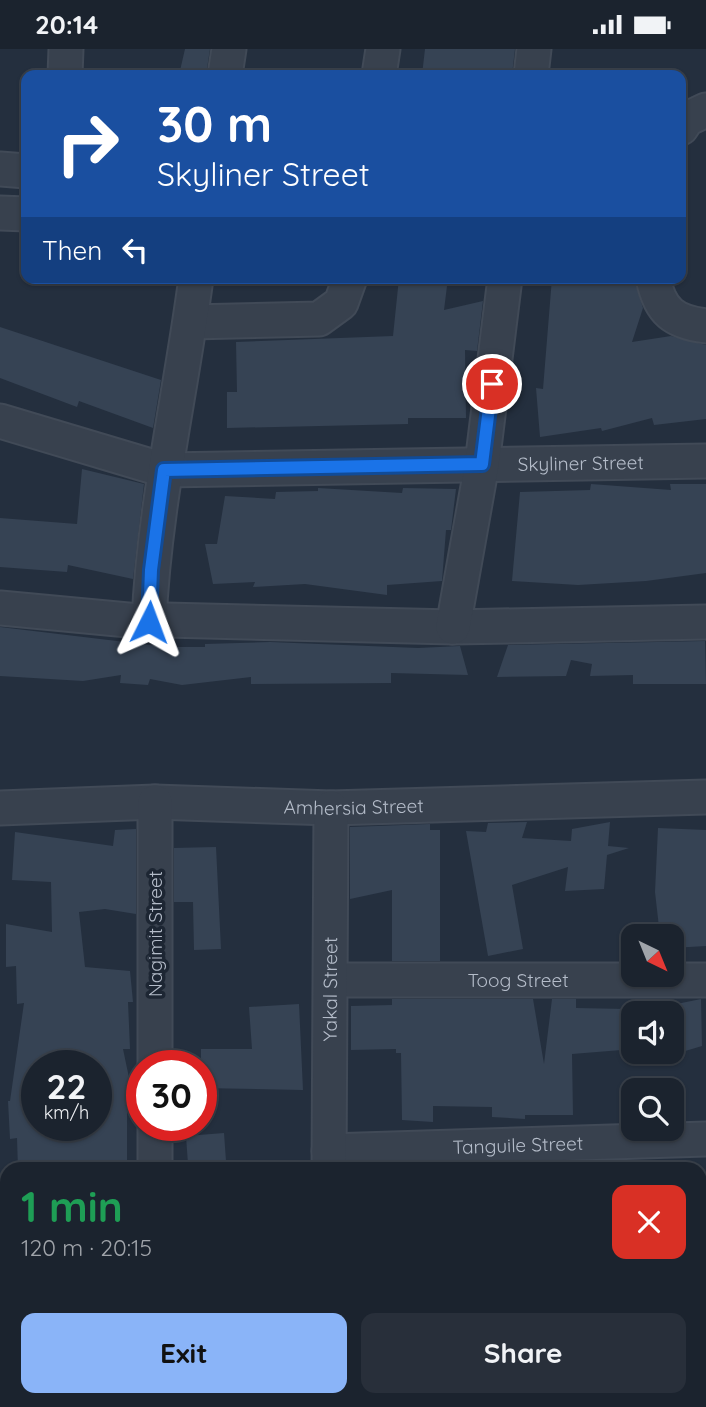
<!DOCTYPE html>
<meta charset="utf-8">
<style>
:root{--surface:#1b232e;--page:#282f3a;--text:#f1f3f6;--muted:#a0a4aa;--line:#39404a;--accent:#8ab4f8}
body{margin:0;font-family:Quicksand,sans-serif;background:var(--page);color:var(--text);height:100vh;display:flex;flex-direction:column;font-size:26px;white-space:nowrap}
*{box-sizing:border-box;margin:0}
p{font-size:23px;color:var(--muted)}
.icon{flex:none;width:38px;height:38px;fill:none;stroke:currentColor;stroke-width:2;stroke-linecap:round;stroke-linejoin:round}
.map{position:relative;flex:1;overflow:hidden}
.panel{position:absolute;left:0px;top:1113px;width:707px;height:245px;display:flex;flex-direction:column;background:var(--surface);border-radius:21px 21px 0 0;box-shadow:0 2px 5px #0004,0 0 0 2px var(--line)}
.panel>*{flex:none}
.banner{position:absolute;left:21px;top:21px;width:665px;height:214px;border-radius:14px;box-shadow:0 2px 5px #0004,0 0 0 2px var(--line);background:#1a4fa0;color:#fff;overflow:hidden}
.needle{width:46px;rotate:137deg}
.buttons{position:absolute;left:621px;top:875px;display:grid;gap:14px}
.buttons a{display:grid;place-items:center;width:63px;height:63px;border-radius:14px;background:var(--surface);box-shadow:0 2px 5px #0004,0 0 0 2px var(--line);font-size:35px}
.speed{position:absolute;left:21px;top:1001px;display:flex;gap:14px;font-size:35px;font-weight:700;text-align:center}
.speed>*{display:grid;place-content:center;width:91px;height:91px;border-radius:50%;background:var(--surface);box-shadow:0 2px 5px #0004,0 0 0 2px var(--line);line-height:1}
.speed small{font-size:18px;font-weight:400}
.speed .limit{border:10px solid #d22;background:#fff;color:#111}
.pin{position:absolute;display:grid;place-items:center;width:60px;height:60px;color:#fff;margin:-30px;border:4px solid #fff;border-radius:50%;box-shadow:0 2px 7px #0007}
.me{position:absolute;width:77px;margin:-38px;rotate:3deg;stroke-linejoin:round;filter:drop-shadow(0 0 5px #0008)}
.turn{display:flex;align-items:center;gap:24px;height:147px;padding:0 21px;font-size:32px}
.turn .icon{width:91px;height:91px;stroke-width:2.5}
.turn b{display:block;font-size:49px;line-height:60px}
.then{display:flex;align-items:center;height:66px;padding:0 21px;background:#0003;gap:14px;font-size:26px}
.round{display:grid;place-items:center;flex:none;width:74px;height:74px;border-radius:14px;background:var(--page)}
.headline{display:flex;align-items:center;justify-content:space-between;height:119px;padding:0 21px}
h1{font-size:42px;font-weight:700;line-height:52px;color:#1e9e55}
.action{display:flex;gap:14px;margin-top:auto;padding:14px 21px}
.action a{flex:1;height:80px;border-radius:14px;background:var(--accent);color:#111;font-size:28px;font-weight:700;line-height:80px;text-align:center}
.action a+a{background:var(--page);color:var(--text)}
.status{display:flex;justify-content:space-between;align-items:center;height:49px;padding:0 35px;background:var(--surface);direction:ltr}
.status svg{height:19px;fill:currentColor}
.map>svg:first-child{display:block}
.building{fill:#364354;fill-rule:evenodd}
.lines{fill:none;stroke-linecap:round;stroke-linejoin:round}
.street-casing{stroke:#414a57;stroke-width:37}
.street{stroke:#38414e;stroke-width:33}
.route-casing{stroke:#114b97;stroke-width:18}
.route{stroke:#1a73e8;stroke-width:12}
.labels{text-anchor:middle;stroke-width:7;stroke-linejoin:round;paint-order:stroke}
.street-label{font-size:19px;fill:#b4bcc9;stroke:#1d2633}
</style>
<div class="status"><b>20:14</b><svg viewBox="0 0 49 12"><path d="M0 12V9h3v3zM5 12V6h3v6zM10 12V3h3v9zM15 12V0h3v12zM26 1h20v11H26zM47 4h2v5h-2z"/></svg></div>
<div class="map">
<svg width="706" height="1358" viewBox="0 0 706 1358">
<rect width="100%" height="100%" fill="#242f3e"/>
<path class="building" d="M185,0h25l-4,26h-27z
M425,0h90l-3,26h-90z
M399,229h49l-4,32 39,-9 -6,50 -12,-1 1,68h-58v6l-181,4v-36h10l-1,-50 157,-6z
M552,229h82l9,30 -11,34 39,-6 35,9v74l-52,6 -2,-7 -50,13 -1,-3 -61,9 -4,-49 7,1z
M0,278l161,53 -8,48 -74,-27 -2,6 -77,-29z
M82,420l62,15 -11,95 -65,-14 -1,7 -67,-5v-49l77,6z
M591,435l80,6 -1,-6h36v89l-60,8 -68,4 -66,-4 8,-89 70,-2z
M318,439l84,5 1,-5 53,1 -5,41h-5l-4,51 -55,4v10l-82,-11 -52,3 2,-5 -42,2 -8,-40h12l8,-48 50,3 1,-7 42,-1z
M0,578l167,20h38v-3l65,-2 148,6 42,-2 8,29 -77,-2v10l-140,1v-7l-69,8 -32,-6 -2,6 -28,-2 1,-8 -38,6 -83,-5z
M705,592l1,43h-73v-9l-43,1 2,-12 -21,-4 -5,16 -69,1 11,-32z
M527,773l-5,16 49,3 1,-12 38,-7 -2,24 21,2 -22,7 -3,34 -39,2 3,-24 -56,18 11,64 -35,7 -22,-125 20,1 2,-9z
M430,775v6h10v131h-48v-71l-42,9v-72z
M658,779l48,2v116l-34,2v-12h-12l-5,-44z
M136,780v85l-31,-5 -26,3 6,55 45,4 3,31h-5l2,47h-7l9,43 -5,-1v78h-109l-1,-31 -7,1 -2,-38h2l14,-98 -7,1 -1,-38 -10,1v-43l46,8 -1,-50 -39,-2 3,-48 98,14 2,-16zM37,1017h59v59h-59z
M216,798l5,102 -27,1 -1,-48h-19v-54z
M392,950h141l11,65 8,-65h24v9l50,1 31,-8v7l44,-9 1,47 -67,20 2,-14h35v-39h-38v36l-62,5 1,61h-48v4l-33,-2v-10l-59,-1v16l-31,-2 -1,-67h-5v-4l-45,1v-44l41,-1z
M299,955l4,86 -102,-2v-39h51l-3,-42z
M224,1084l2,28 -38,3 -2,-28z"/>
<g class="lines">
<g class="street-casing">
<g id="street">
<path d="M65,26l1,-26"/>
<path d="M225,26l4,-26"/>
<path d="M379,26l4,-26"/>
<path d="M531,26l3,-26"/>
<path d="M681,79l6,-9 19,-9"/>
<path d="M0,120l26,2"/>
<path d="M0,164l26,1"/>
<path d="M653,229c7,34 21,44 53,48"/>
<path d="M191,273l128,-3 22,-16 9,-25"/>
<path id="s1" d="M0,372l164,49 542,-9"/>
<path d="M0,559l149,14 17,-2 287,7 253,-5"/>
<path d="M149,573c5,-116 32,-229 47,-344"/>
<path d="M453,578l29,-163 23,-186"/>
<path id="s2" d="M0,759l155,-6 176,6 375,-11"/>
<path id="s3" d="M331,931h375"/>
<path d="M155,1017v-264"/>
<path id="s4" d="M329,1102l377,-12"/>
<path d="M155,1120v-44"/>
<path id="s5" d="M329,1120l2,-361"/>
<path d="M700,1260l6,1"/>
<path d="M328,1351v7"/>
<path d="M154,1358v-7"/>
</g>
</g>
<use href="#street" class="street"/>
</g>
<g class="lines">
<g class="route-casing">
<path id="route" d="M149,573l2,-52 13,-100 318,-6 10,-80"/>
</g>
<use href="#route" class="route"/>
</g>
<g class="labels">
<g class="street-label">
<text dy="7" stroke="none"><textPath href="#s1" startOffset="588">Skyliner Street</textPath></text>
<text dy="7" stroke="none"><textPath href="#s2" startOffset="354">Amhersia Street</textPath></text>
<text transform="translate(155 885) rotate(-90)" y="7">Nagimit Street</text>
<text dy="7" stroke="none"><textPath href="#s3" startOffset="187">Toog Street</textPath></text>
<text dy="7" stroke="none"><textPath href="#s5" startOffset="180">Yakal Street</textPath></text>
<text dy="7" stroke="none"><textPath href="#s4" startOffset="189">Tanguile Street</textPath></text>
</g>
</g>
</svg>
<div class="buttons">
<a><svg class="needle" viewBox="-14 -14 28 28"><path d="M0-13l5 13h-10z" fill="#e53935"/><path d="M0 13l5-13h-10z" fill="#a0a4aa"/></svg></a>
<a><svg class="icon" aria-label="sound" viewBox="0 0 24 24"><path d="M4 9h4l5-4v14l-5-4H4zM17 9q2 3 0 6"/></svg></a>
<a><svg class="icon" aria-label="search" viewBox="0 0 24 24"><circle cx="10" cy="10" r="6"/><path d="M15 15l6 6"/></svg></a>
</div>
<div class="speed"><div>22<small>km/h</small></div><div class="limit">30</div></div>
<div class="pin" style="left:492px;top:335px;background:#d93025"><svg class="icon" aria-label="arrive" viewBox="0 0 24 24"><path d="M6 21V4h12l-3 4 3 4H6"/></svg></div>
<svg class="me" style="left:149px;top:573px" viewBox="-20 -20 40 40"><path d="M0-17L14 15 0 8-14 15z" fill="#1a73e8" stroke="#fff" stroke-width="4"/></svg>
<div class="banner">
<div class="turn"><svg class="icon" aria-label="right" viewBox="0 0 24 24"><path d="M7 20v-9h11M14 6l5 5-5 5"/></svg><div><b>30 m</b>Skyliner Street</div></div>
<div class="then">Then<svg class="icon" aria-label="left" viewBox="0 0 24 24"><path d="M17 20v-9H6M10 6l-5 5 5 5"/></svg></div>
</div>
<section class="panel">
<div class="headline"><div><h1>1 min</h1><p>120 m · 20:15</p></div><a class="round" style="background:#d93025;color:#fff"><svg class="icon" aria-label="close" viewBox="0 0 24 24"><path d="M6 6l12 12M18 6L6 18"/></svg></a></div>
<div class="action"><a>Exit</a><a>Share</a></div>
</section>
</div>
